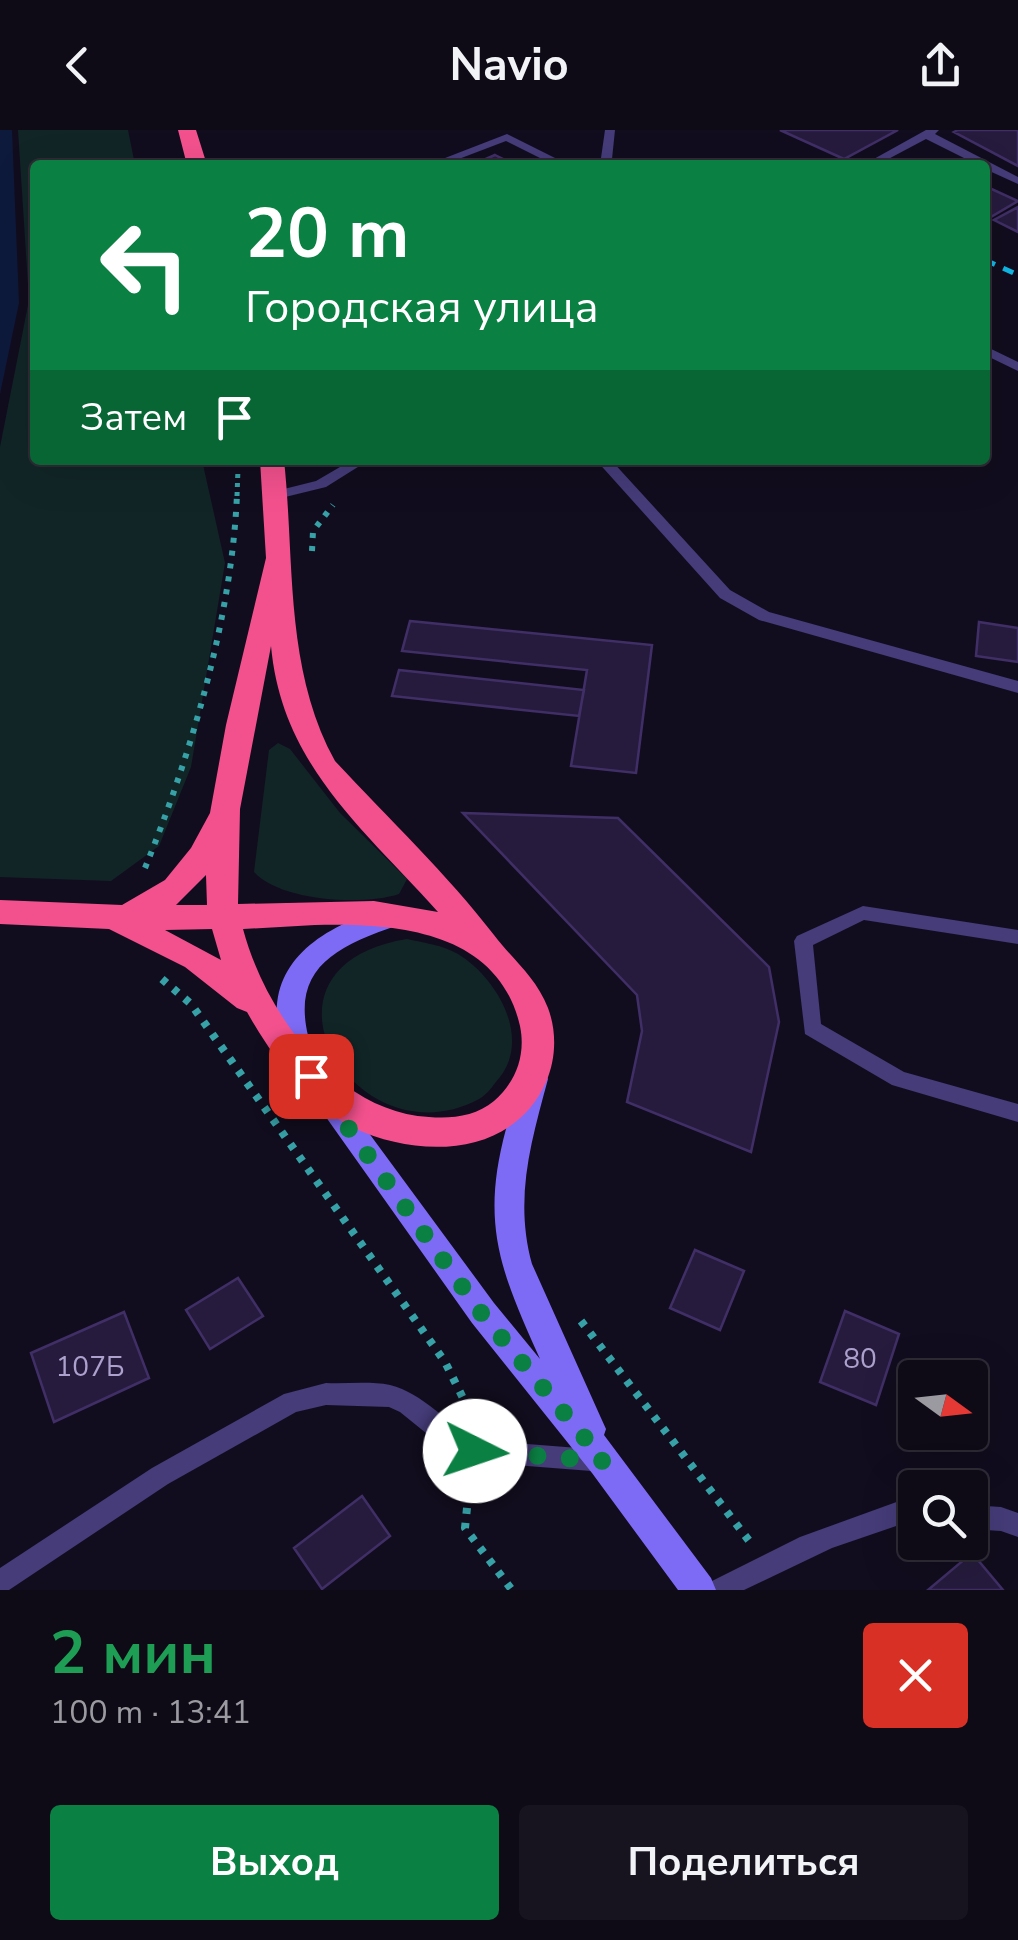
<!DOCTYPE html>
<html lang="ru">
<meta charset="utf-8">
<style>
:root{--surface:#0e0a16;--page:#17131f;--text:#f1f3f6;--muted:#9b9aa1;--line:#2e2b35;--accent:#0b8043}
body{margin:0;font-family:"Nunito Sans",sans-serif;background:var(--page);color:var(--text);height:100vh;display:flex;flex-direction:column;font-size:38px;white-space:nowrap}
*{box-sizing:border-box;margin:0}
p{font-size:32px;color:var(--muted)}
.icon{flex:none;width:55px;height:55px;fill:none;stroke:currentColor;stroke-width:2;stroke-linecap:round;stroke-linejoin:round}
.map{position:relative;height:1460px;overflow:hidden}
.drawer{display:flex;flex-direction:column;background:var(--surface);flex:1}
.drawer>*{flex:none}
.hud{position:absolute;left:30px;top:30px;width:960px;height:305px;border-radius:10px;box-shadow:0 10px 40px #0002,0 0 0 2px var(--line);background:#0b8043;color:#fff;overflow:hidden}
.needle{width:65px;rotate:105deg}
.buttons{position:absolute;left:898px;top:1230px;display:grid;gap:20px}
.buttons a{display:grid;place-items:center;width:90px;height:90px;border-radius:10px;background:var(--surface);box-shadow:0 10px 40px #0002,0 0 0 2px var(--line);font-size:50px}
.pin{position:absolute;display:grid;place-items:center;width:85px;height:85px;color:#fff;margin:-42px;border-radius:20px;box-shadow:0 5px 15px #0006}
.me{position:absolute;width:110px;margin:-55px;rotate:94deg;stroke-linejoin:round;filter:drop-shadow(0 0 8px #0008)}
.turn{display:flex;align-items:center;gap:35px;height:210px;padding:0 50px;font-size:45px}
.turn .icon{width:130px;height:130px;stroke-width:2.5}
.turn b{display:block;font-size:70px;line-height:85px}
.then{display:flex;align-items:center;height:95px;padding:0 50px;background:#0003;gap:20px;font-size:38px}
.round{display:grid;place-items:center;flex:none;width:105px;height:105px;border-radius:10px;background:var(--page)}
.summary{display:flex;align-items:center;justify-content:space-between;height:170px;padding:0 50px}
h1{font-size:60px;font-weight:700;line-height:75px;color:#1e9e55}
.cta{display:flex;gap:20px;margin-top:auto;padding:20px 50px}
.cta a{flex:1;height:115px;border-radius:10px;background:var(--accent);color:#fff;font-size:40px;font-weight:700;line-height:115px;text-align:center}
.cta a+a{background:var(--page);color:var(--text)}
header{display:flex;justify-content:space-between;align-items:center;height:130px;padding:0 50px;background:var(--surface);font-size:45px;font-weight:700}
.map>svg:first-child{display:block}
.green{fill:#112527}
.water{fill:#0e1a3c}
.building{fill:#261b3d;stroke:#402f67;stroke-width:2.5}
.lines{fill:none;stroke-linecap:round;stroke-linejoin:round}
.path-far2{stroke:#36a2a7;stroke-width:5;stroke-dasharray:4 5;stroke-linecap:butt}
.path-far1{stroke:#36a2a7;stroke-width:6;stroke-dasharray:5 8;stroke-linecap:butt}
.path{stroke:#36a2a7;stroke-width:8;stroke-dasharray:6 9;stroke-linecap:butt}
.lane{fill:#453c79;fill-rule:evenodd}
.secondary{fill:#7e6bf5;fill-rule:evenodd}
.highway{fill:#f3518d;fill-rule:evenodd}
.rail{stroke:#10b8e5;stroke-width:5;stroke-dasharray:11 9;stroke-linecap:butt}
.route{stroke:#0b8043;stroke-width:18;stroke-dasharray:0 32.4}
.labels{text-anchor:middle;stroke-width:9;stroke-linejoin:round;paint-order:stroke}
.near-number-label{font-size:28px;fill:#aca0cc}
</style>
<header><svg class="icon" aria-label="back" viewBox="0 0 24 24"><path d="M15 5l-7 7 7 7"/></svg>Navio<svg class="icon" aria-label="share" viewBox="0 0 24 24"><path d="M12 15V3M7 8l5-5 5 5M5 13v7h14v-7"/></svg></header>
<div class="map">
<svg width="1018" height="1460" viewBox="0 0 1018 1460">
<rect width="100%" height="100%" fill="#120d1e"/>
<path class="green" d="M18,0h110l7,35h-100v295h167l23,103 -34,204 -32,79 -48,35 -111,-4v-430l29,-147z
M278,613l12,6 50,64 67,66 -8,15c-36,12 -119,7 -145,-22l15,-122z
M407,809c18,4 35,6 51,15 39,24 73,83 42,123 -7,8 -12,17 -21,22 -122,66 -244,-132 -72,-160z"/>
<path class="water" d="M0,0h12l7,173 -19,91z"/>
<path class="building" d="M780,0h118l-54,29z
M1018,0v36l-64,-34 4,-2z
M495,25l20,10h-43z
M985,56l33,15 -29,17 -4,-2z
M1018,77v25l-24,-12z
M410,491l242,24 -16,128 -65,-7 16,-96 -185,-19z
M979,492l39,6v34l-42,-6z
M399,540l185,20 -5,26 -187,-20z
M463,683l155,5 151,149 10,55 -28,130 -124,-50 15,-71 -5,-36z
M695,1120l49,21 -24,59 -50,-22z
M238,1148l25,38 -53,33 -24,-39z
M845,1181l54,23 -23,71 -56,-23z
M124,1182l25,66 -95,44 -23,-69z
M362,1366l28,40 -68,53 -28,-41z
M972,1423l31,37h-75z"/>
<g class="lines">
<path class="path-far2" d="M237,366l1,-27"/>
<path class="path-far1" d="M312,421l1,-20 20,-26
M145,738c46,-113 87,-251 92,-374"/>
<path class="path" d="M162,849l29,25 254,358 27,54
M581,1191l169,221
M470,1348l-5,50 47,62"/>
<path class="lane" d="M605,0h10l-3,29 -6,6h-12l7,-7z
M926,0h13l-4,4 83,43v7l-33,-15v-4h-7l-52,-26 -49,26h-14z
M507,4l62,31h-15l-48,-24 -63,24h-16z
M985,216l33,16v9l-33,-16z
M352,330h17l-43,27 -49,12 -7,-4 2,-3 44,-11z
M596,330h15l119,130 39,22 249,69v12l-259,-73 -39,-22z
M863,776l155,24v14l-154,-24 -51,25 8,79 83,48 114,32v18l-126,-37 -87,-51 -11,-93 3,-5z
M326,1253c20,1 44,-2 64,2 33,8 57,39 87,55l127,10 8,3 3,8 -3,8 -8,3 -129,-10 -33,-16 -42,-34 -11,-5 -63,-2 -30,7 -128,72 -159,106h-9v-22l152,-100 132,-74z
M902,1370l13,1v24l-13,-1 -70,24 -88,42h-35l3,-9 88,-44z
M970,1375l31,2 17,6v24l-17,-6 -31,-2z"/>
<path class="secondary" d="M390,778l9,3 4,7 -4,7c-73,24 -115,50 -84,133l-4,8 -10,4 -10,-4c-43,-88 18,-138 99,-158z
M534,937l10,4 4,8c-17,63 -34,120 -16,185l69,154 5,11 -2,6 107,143 5,12h-38l-86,-117 -120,-150 -161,-227 4,-9 10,-3 10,3 159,216 46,56c-39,-87 -60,-134 -34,-230 5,-19 9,-40 18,-58z"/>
<path class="highway" d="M178,0h18l11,35h-20z
M260,330h24c11,102 0,208 51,301 53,57 112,113 159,174 19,25 42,42 54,73 9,24 8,51 -2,74 -33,75 -126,77 -192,46 -47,-23 -82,-72 -107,-116l-10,-4 -52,-41 -76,-38 -109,-5v-24l122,5 43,-25 26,-32 19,-35 16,-88 40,-167zM271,516c11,119 92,182 167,266l-64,-11 -136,3 2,-95zM206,745l1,30h-31zM315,795c80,-2 183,5 205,101 6,29 -4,56 -26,75 -18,15 -42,18 -65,16 -93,-5 -164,-105 -186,-188zM212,799l9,31 -56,-30z"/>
<path class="rail" d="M985,130l33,15"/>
</g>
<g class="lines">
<path class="route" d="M311,946l171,238 122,147 -129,-10"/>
</g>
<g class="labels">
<g class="near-number-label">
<text x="860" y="1238">80</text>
<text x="90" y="1246">107Б</text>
</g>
</g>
</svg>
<div class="buttons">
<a><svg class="needle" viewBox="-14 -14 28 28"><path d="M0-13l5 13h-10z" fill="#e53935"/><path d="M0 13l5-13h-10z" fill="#9b9aa1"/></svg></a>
<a><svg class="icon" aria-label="search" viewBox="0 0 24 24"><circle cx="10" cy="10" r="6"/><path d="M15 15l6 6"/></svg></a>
</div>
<div class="pin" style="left:311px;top:946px;background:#d93025"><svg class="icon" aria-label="arrive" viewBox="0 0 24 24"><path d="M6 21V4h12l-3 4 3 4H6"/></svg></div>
<svg class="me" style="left:475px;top:1321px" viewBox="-20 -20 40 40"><circle r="19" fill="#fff"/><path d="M0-13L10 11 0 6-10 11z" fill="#0b8043"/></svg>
<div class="hud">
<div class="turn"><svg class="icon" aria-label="left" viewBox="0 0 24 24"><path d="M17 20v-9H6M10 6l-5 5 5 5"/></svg><div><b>20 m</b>Городская улица</div></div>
<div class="then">Затем<svg class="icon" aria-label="arrive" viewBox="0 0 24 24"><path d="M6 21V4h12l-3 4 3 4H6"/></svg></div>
</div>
</div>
<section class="drawer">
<div class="summary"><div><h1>2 мин</h1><p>100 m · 13:41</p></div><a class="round" style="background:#d93025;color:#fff"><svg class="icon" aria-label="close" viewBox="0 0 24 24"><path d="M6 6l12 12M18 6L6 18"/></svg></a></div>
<div class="cta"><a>Выход</a><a>Поделиться</a></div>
</section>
